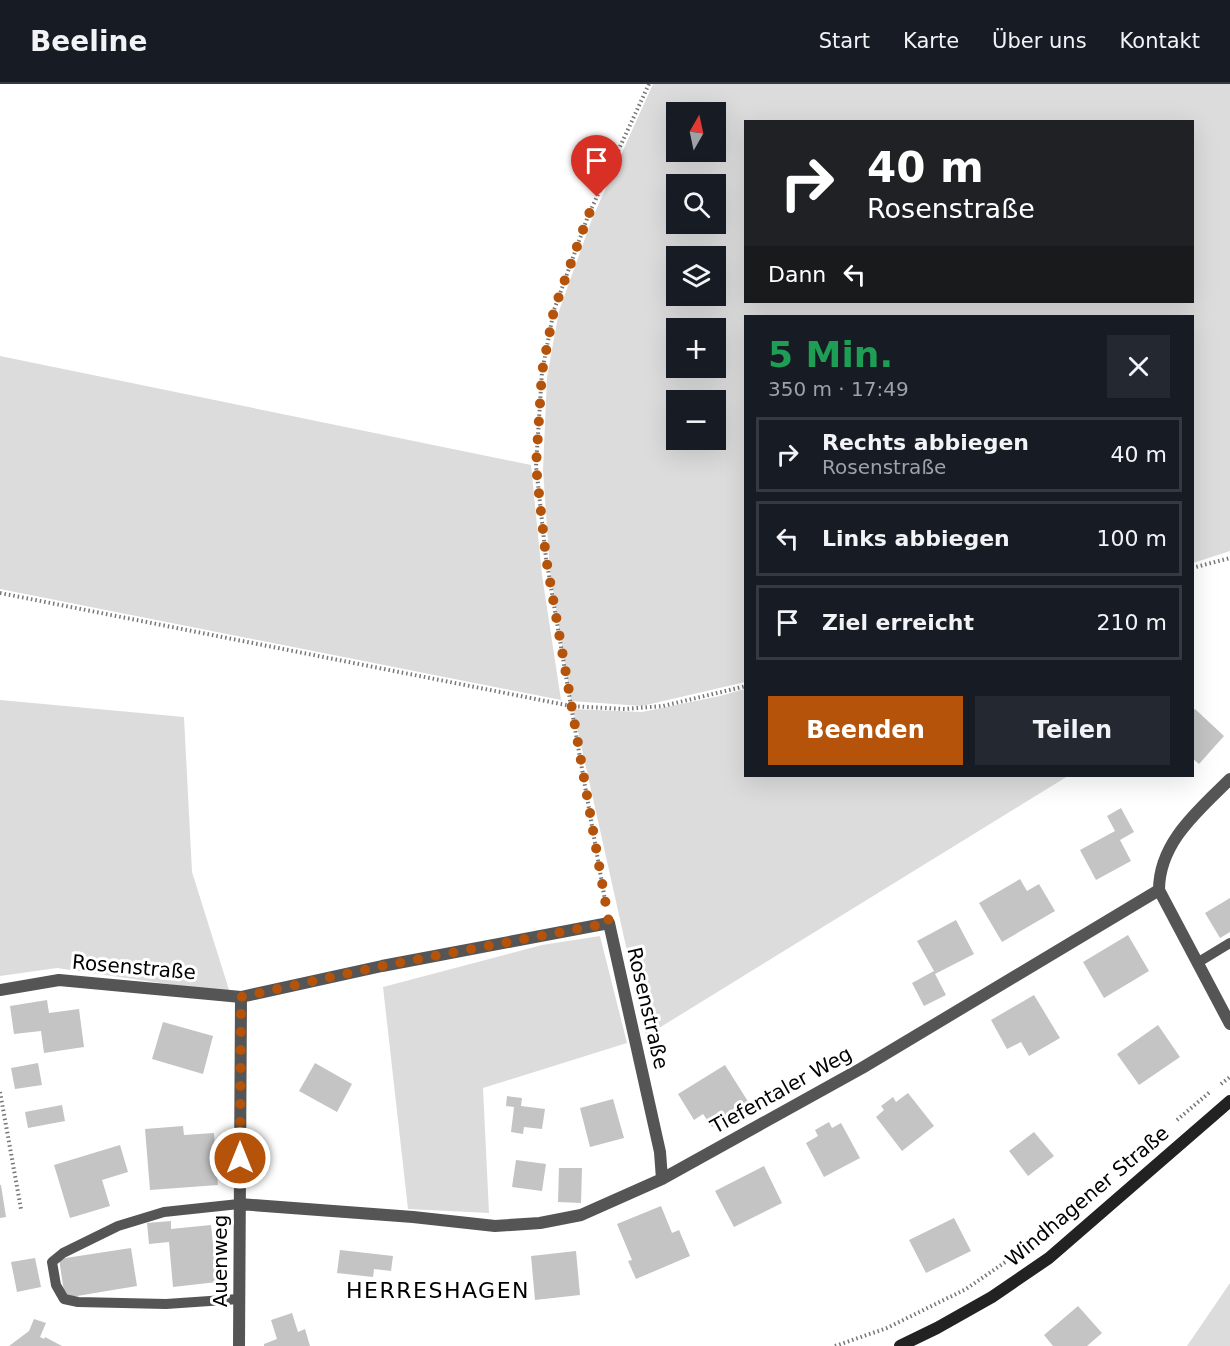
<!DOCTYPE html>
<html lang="de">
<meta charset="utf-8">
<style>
:root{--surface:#171b24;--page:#242831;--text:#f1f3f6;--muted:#9ea1a6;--line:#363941;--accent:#b45309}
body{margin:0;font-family:"DejaVu Sans",sans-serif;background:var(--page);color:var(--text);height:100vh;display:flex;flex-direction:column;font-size:22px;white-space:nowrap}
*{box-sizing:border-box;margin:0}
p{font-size:20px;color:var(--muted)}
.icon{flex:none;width:33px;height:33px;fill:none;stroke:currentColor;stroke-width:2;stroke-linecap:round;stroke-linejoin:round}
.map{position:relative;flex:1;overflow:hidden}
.sheet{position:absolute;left:744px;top:231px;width:450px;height:462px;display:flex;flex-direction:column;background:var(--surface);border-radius:0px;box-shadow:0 6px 24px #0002}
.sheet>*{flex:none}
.hud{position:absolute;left:744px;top:36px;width:450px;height:183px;border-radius:0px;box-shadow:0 6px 24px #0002;background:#202124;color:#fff;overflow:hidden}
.needle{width:39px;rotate:9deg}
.buttons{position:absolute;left:666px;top:18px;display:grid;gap:12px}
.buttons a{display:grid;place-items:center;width:60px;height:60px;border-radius:0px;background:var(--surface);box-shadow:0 6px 24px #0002;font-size:30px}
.pin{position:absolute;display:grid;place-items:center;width:51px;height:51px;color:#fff;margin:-62px -26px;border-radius:50% 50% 50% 0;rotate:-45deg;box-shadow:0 0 6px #0007}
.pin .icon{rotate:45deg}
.me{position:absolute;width:66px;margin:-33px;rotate:0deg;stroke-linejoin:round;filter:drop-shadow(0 0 4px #0008)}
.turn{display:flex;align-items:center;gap:21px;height:126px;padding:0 24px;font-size:27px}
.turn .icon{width:78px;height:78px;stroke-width:2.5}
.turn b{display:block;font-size:42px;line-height:51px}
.then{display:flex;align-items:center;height:57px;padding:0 24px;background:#0003;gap:12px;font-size:22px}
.round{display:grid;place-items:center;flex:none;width:63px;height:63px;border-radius:0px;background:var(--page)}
.summary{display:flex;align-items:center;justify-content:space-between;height:102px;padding:0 24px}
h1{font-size:36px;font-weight:700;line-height:45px;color:#1e9e55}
.button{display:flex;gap:12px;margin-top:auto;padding:12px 24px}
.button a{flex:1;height:69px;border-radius:0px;background:var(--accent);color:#fff;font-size:24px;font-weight:700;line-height:69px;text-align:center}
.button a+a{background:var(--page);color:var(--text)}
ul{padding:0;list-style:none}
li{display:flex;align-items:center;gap:18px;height:75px;margin:0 12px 9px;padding:0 12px;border:3px solid var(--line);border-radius:0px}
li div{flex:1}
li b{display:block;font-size:22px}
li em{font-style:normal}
header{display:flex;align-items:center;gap:36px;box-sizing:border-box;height:84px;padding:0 30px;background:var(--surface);border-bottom:2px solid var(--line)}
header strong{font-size:28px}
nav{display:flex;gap:33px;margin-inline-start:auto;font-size:21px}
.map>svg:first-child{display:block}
.green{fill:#dcdcdc;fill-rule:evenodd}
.building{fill:#c4c4c4}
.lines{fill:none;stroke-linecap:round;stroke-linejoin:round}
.path{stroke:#777;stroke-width:4;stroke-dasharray:1.5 3;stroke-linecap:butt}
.lane{stroke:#555;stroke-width:10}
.street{stroke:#555;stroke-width:12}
.secondary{stroke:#222;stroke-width:12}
.route{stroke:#b45309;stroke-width:10;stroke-dasharray:0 18}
.labels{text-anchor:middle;stroke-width:6;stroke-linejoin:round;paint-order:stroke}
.street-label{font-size:20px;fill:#000;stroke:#fff}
.quarter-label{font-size:22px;letter-spacing:1.5px;fill:#000;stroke:#fff}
</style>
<header>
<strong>Beeline</strong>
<nav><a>Start</a><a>Karte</a><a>Über uns</a><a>Kontakt</a></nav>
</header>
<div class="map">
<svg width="1230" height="1262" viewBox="0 0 1230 1262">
<rect width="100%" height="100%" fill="#fff"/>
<path class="green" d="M653,0h577v467l-37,12 -1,-247h-446l-1,366 -103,24 -71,-5 -21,-130 -7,-101 4,-93 12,-66 33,-92zM676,28h40v40h-40zM746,38h446v180h-446zM676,100h40v40h-40zM676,172h40v40h-40zM676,244h40v40h-40zM676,316h40v40h-40z
M0,272l531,109 11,110 19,125 -561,-111z
M745,605l1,87h322l-422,260 -73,-327 69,3 78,-16z
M0,616l184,17 8,155 38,121 -173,-25 -57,8z
M600,852l27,107 -144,45 6,125 -81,-4 -25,-222 159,-42z
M1230,1199v63h-43z"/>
<path class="building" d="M1195,625l29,27 -25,28 -7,-6v-46z
M1121,724l13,24 -14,8 11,21 -35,19 -16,-30 35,-19 -8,-15z
M1020,795l7,12 12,-7 16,27 -53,31 -23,-39z
M1230,814v34l-10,6 -15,-25z
M956,836l18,34 -39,20 11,21 -22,11 -12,-23 22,-12 -17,-30z
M1128,851l21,36 -45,27 -21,-36z
M1034,911l26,43 -31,18 -8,-14 -14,7 -16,-29z
M47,916l2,13 30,-4 5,38 -40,6 -3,-22 -27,3 -4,-28z
M163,938l50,14 -10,38 -51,-15z
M1158,941l22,32 -41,28 -22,-31z
M38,979l4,22 -27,4 -4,-21z
M315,979l37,21 -15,28 -38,-21z
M725,981l24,38 -37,24 -9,-13 -9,6 -16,-26z
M908,1009l26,33 -32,25 -26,-34 8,-7 -3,-4 12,-9 3,5z
M507,1012l15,2 -1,8 24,3 -3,20 -18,-2 -1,7 -12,-2 3,-25 -8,-1z
M613,1015l11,39 -34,9 -10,-39z
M62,1021l3,16 -37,7 -3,-16z
M829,1038l3,6 9,-5 19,35 -36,19 -18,-34 12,-7 -3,-6z
M183,1042l1,9 30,-2 4,52 -68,5 -5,-61z
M1034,1048l20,24 -26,20 -19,-25z
M120,1061l8,27 -26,8 8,26 -40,12 -16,-53z
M516,1076l30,4 -4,27 -30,-4z
M764,1082l18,37 -48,24 -19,-36z
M559,1084h23l-1,35 -23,-1z
M0,1101h1l5,32 -6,1z
M661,1122l11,27 7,-3 11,26 -54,23 -8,-18 4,-1 -15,-36z
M954,1134l17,33 -45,22 -17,-33z
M171,1137v8l40,-4 6,57 -44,5 -4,-45 -20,2 -2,-21z
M131,1164l6,38 -72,12 -6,-39z
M340,1166l53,6 -2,15 -17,-2 -1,8 -36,-4z
M576,1167l4,44 -45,5 -4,-44z
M35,1174l6,29 -24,5 -6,-30z
M1078,1222l24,27 -15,13h-34l-9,-11z
M292,1229l6,19 7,-3 5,17h-46v-2l13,-5 -6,-19z
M34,1235l12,4 -6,14 4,2 1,-2 17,9h-53l20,-15z"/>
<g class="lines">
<path class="path" d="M649,0l-61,132 -34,94 -12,62 -6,94 10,92 25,148 54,3 38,-3 83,-20
M1192,484l38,-10
M0,509l571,113 35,200
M1221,1000l9,-7
M0,1008l21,117
M1177,1036l33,-28
M835,1262l52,-18 79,-39 76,-52"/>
<path class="lane" d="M1197,879l33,-20
M239,1215l-73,5 -88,-2 -14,-3 -8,-14 -4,-23 11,-9 55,-27 46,-14 75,-8"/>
<path class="street" d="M1159,806c0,-48 40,-80 71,-111
M0,906l59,-10 182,17 141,-31 227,-43 51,229 2,27
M239,1120l174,13 82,9 45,-3 41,-8 81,-36 200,-111 297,-178 71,134
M239,1262l2,-349"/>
<path class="secondary" d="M900,1262l37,-18 55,-31 57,-39 181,-157"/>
</g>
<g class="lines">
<path class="route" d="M240,1074l1,-161 141,-31 227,-43 -63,-365 -10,-92 6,-94 12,-62 34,-94 9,-19"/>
</g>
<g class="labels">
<g class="street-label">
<text transform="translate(134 883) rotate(5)" y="7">Rosenstraße</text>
<text transform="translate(648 924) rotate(77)" y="7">Rosenstraße</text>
<text transform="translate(781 1006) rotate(-29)" y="7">Tiefentaler Weg</text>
<text transform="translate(1087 1112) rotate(-40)" y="7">Windhagener Straße</text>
<text transform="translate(220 1177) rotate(-90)" y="7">Auenweg</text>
</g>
<g class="quarter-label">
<text x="438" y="1214">HERRESHAGEN</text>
</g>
</g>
</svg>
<div class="buttons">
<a><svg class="needle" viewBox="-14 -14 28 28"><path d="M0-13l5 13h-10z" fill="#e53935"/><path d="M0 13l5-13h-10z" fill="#9ea1a6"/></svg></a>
<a><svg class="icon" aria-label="search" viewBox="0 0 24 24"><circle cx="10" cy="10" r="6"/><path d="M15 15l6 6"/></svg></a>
<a><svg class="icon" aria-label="layers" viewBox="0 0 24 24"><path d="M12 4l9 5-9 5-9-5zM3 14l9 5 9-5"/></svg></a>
<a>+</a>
<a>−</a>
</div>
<div class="pin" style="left:597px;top:113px;background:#d93025"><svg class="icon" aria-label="arrive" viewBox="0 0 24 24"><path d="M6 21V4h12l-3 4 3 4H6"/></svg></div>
<svg class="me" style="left:240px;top:1074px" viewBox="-20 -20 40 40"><circle r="17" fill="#b45309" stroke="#fff" stroke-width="3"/><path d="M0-11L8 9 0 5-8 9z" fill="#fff"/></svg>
<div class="hud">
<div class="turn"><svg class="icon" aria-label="right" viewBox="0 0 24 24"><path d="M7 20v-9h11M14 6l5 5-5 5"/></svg><div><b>40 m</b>Rosenstraße</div></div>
<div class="then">Dann<svg class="icon" aria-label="left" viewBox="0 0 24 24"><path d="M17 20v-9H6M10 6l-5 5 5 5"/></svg></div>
</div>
<section class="sheet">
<div class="summary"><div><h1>5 Min.</h1><p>350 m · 17:49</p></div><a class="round"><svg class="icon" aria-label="close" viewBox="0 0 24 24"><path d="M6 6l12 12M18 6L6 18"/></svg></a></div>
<ul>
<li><svg class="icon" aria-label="right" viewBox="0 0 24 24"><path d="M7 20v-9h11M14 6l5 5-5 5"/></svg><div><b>Rechts abbiegen</b><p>Rosenstraße</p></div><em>40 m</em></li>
<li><svg class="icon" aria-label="left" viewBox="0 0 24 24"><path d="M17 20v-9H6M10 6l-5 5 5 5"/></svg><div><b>Links abbiegen</b></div><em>100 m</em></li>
<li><svg class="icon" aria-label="arrive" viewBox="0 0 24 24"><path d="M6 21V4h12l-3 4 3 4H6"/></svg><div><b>Ziel erreicht</b></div><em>210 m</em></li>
</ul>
<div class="button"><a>Beenden</a><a>Teilen</a></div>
</section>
</div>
